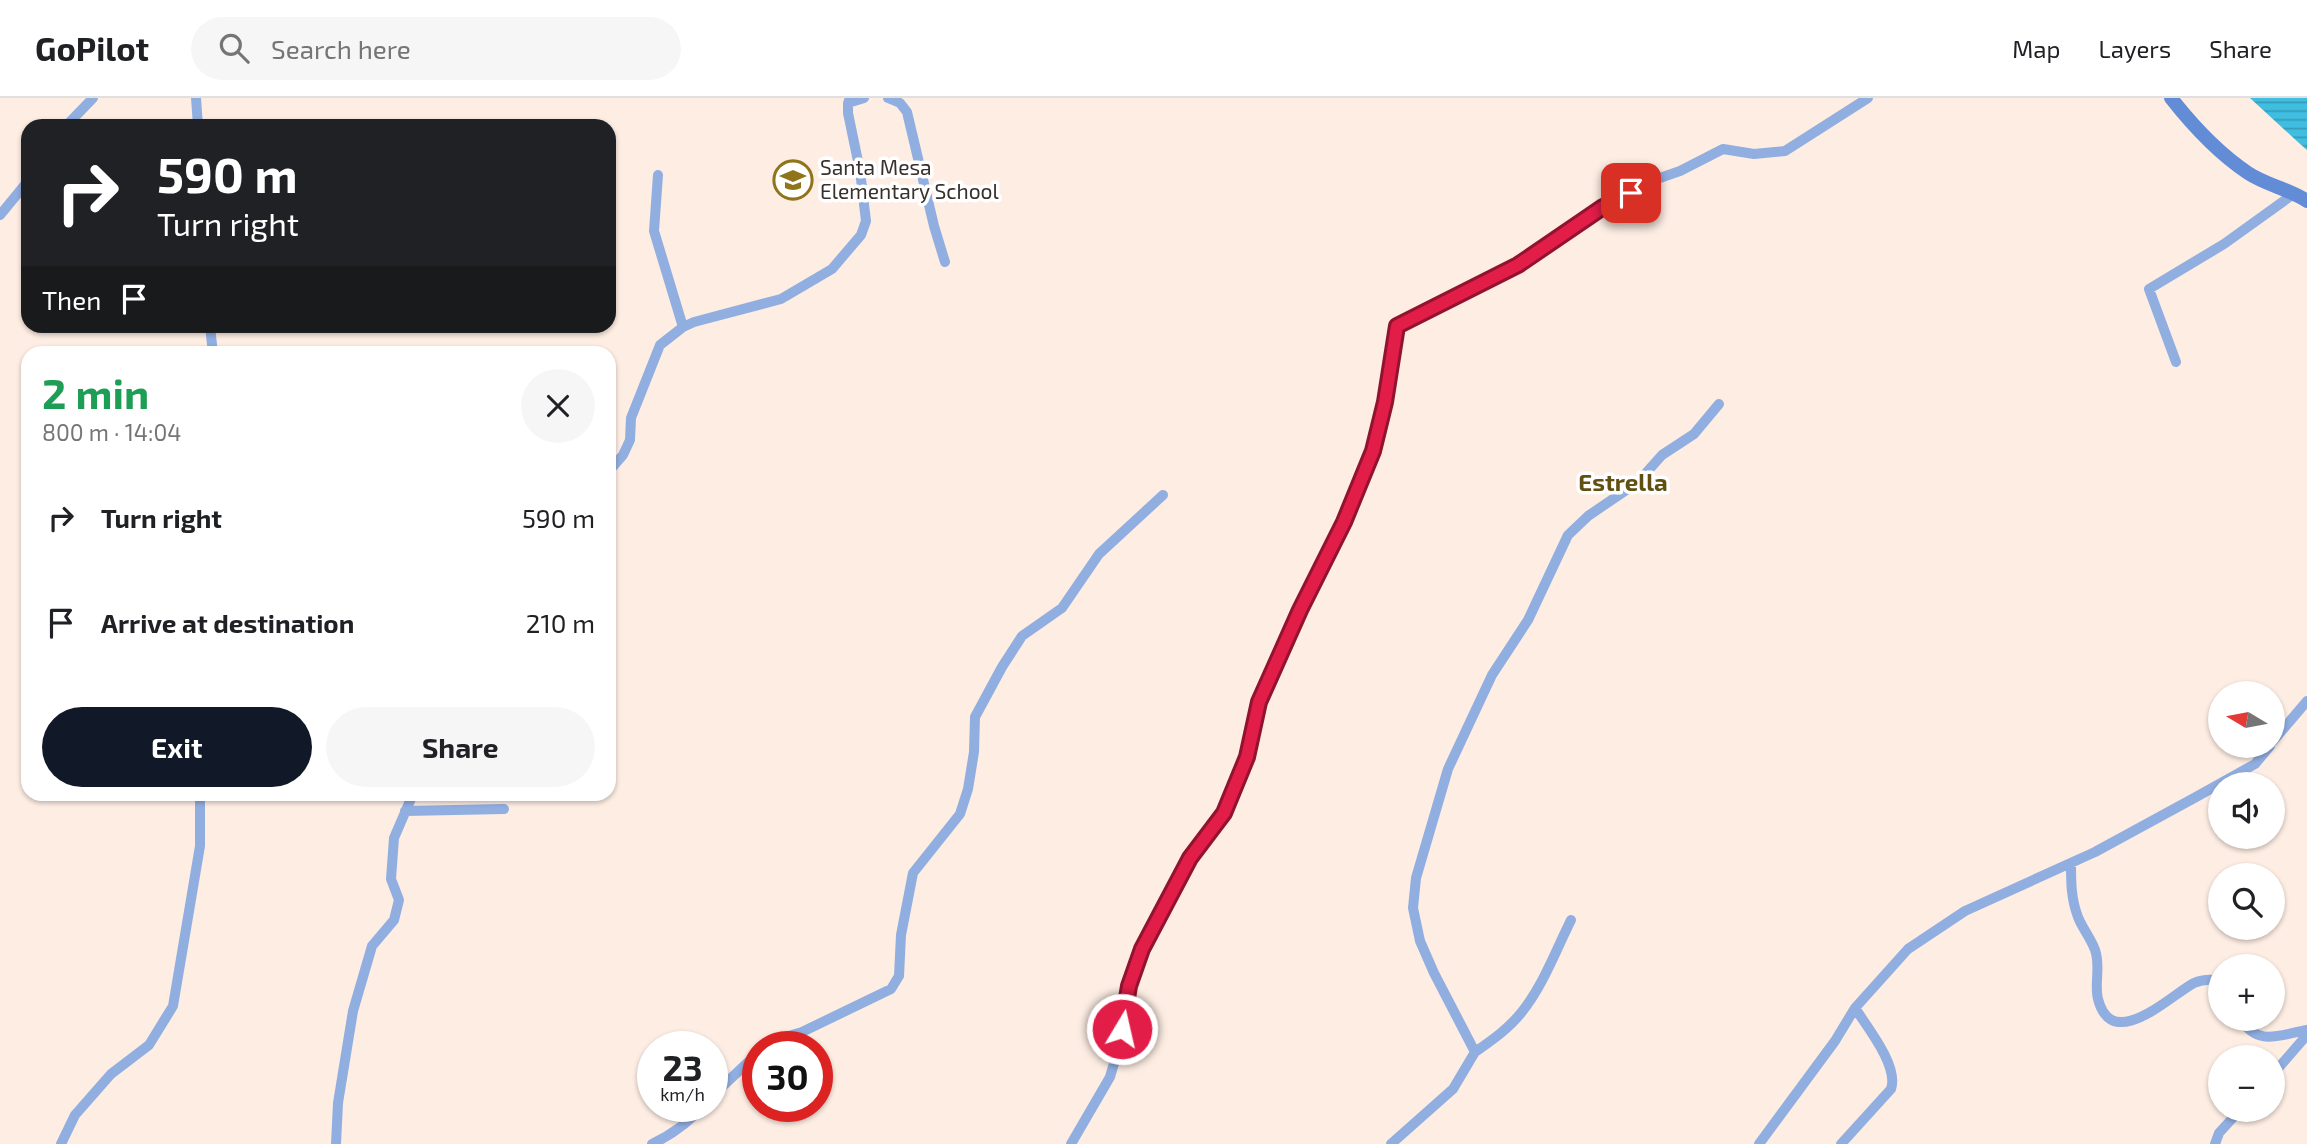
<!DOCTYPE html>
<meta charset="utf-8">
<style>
:root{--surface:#fff;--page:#f6f6f6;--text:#202124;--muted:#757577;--line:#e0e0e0;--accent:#111827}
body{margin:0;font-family:"Exo 2",sans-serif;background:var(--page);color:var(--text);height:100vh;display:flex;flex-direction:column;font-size:26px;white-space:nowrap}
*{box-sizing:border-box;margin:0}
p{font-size:23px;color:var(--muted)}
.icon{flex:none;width:38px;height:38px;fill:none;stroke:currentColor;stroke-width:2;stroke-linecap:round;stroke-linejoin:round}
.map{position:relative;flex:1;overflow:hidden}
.sheet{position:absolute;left:21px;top:248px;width:595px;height:455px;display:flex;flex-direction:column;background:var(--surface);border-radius:21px;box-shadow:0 2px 5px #0004}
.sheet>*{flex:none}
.banner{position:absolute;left:21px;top:21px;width:595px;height:214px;border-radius:21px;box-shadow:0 2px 5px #0004;background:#202124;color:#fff;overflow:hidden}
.needle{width:46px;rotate:280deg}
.fabs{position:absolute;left:2208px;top:583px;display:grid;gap:14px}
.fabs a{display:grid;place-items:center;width:77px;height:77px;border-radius:50%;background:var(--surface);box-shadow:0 2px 5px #0004;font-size:35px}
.speed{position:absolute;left:637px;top:933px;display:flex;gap:14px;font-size:35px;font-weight:700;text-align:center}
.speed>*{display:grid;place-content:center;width:91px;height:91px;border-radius:50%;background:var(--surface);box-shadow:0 2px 5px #0004;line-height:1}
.speed small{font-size:18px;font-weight:400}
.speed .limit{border:10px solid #d22;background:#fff;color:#111}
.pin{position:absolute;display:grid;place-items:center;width:60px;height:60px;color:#fff;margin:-30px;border-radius:14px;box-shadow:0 4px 10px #0006}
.me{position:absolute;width:77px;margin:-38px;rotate:9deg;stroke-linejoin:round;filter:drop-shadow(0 0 5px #0008)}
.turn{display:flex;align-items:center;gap:24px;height:147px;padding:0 21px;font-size:32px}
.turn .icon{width:91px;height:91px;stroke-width:2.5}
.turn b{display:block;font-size:49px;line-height:60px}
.then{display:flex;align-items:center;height:66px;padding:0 21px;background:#0003;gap:14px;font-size:26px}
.round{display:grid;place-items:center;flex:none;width:74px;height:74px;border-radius:37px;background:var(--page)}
.summary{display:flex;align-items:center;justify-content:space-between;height:119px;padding:0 21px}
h1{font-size:42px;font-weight:700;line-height:52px;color:#1e9e55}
.cta{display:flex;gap:14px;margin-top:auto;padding:14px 21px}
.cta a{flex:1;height:80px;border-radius:42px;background:var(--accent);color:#fff;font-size:28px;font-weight:700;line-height:80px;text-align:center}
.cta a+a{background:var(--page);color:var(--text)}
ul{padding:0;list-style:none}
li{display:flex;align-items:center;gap:21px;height:105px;padding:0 21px}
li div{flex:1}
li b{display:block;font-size:26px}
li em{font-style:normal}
header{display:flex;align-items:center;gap:42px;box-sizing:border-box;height:98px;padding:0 35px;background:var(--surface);border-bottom:2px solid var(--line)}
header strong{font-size:33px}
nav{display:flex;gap:38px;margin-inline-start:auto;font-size:24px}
.search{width:490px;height:63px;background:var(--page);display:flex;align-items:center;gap:18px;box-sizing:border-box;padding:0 24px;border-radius:38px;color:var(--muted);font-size:26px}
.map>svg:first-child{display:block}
.water{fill:url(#water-rules)}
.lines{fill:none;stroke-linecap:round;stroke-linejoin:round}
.street{stroke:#91aee1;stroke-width:10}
.secondary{stroke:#638cd6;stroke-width:14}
.route-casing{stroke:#92132f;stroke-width:18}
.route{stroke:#e11d48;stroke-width:12}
.labels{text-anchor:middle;stroke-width:7;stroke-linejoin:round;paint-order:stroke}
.poi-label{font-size:21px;fill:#37302b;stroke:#fff;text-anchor:start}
.quarter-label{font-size:24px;font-weight:bold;fill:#625013;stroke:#fff}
</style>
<header>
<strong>GoPilot</strong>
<div class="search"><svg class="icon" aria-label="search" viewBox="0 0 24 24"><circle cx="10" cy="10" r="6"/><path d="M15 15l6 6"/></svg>Search here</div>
<nav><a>Map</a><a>Layers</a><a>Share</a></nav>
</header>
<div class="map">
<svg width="2307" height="1046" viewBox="0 0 2307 1046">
<defs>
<pattern id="water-rules" width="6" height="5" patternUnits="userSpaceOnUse" patternTransform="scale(1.75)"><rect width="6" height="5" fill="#40bee1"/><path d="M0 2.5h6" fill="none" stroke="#369bb7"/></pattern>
</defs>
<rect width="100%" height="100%" fill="#fdede3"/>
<path class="water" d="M2250,0h57v52l-8,-7z"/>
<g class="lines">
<path class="street" d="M196,0l2,28
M888,0l12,5 7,9 27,114 11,36
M848,5l16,-5
M66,28l27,-28
M658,77l-4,56 29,96
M0,117l28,-34
M210,228l3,28
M2176,264l-27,-73 75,-45 71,-51
M609,373l14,-16 7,-15 1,-22 29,-73 23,-18 11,-5 87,-23 51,-30 29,-34 5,-14 -6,-50 -12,-58v-10l2,-5
M2273,643l34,-40
M405,713l99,-2
M2071,765c0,19 0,36 7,54 4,11 13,21 17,33 6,16 -1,33 3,49 14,55 73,-4 96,-16 9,-4 18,-4 27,-2
M2240,920c17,29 39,17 67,12
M764,948l5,-4 33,-10 89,-43 8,-13 2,-41 12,-62 47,-59 8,-25 6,-37 1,-35 27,-50 20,-31 40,-28 37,-54 64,-59
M1475,954c17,-12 33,-23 46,-39 22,-27 35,-63 50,-93
M2273,976l34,-39
M712,998l46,-43
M61,1046l14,-29 36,-41 38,-29 24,-39 27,-160v-52
M336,1046l2,-41 15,-92 19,-65 22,-26 5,-20 -8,-21 3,-41 19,-44
M652,1046c19,-9 38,-23 51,-38
M1071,1046l39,-67 7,-24 12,-66 12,-38 49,-92 34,-44 23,-56 12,-55 41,-92 44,-88 28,-71 13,-49 12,-76 121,-61 85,-58 51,-27 26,-9 43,-22 31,5 31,-3 83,-53
M1391,1046l62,-55 22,-37 -41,-79 -14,-32 -7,-33 3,-30 32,-109 44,-94 36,-55 40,-85 20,-19 50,-34 24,-27 32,-21 25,-30
M1759,1046l76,-103 20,-33 53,-59 57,-38 130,-59 101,-55 59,-33 15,-18
M1841,1046l50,-55c8,-23 -24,-62 -36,-81
M2215,1046l4,-11 21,-23"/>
<path class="secondary" d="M2171,0c22,28 47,55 77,75 18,12 41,16 59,28"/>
</g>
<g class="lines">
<g class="route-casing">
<path id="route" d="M1122,931l7,-43 13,-37 48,-91 34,-45 23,-56 12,-55 41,-92 44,-88 29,-71 12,-49 12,-76 121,-61 85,-58 28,-14"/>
</g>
<use href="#route" class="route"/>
</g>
<defs>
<g id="school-ring" transform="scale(2.0125)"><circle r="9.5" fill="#fff" stroke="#8f7419" stroke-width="1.5"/><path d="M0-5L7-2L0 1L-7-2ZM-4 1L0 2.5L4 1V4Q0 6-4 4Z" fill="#8f7419"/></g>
</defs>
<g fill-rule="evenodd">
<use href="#school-ring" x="793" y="82"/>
</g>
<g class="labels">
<g class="poi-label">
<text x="820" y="77">Santa Mesa<tspan x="820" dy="24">Elementary School</tspan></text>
</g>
<g class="quarter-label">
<text x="1623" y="393">Estrella</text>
</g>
</g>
</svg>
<div class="fabs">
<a><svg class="needle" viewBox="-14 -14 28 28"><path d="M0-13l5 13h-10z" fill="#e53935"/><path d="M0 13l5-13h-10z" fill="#757577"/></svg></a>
<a><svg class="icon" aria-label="sound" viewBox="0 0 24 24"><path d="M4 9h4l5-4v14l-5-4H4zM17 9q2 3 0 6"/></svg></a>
<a><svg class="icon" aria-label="search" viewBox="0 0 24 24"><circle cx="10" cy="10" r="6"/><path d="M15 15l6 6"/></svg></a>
<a>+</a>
<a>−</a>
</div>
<div class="speed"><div>23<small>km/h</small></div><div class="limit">30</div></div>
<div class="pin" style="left:1631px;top:95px;background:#d93025"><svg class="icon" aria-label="arrive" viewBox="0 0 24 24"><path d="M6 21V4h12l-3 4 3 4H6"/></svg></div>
<svg class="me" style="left:1122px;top:931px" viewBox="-20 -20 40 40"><circle r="17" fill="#e11d48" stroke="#fff" stroke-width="3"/><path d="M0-11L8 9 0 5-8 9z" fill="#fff"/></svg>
<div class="banner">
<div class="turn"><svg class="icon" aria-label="right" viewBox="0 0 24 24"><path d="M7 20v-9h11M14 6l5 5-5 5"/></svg><div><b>590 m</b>Turn right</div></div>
<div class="then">Then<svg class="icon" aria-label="arrive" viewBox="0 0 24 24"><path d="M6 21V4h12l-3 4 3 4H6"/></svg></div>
</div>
<section class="sheet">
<div class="summary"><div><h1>2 min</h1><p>800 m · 14:04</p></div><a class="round"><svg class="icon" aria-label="close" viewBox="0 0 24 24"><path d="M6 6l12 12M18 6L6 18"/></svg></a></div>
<ul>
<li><svg class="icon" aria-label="right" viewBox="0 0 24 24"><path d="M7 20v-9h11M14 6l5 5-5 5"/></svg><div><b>Turn right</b></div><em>590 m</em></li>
<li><svg class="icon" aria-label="arrive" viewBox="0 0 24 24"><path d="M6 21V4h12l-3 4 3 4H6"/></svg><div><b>Arrive at destination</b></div><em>210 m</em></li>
</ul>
<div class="cta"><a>Exit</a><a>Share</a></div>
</section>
</div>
